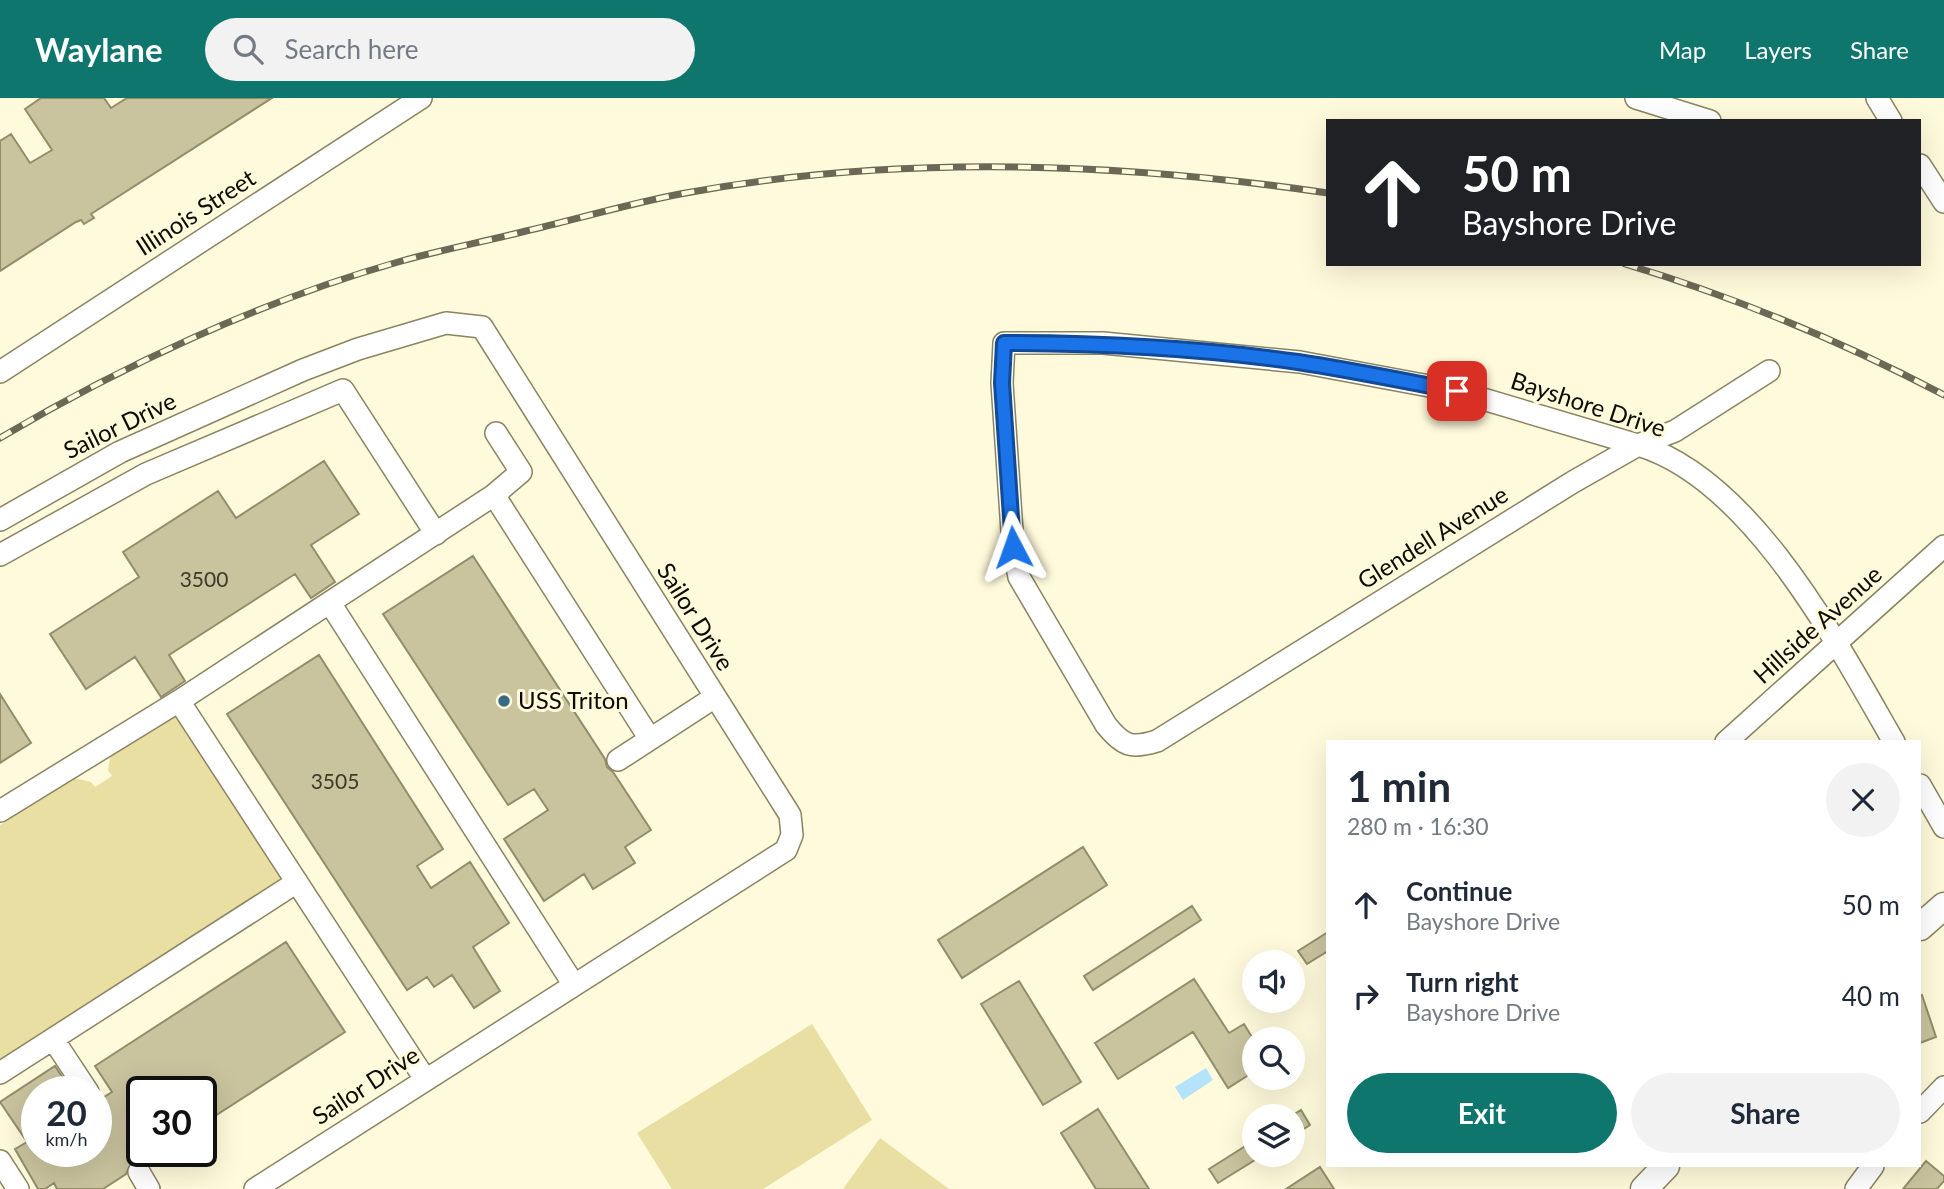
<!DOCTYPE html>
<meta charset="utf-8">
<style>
:root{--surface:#fff;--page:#f2f2f3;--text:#1f2937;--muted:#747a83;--accent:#0f766e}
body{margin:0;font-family:Lato,sans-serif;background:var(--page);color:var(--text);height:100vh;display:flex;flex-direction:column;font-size:26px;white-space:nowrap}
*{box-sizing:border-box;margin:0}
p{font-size:23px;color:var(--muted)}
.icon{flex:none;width:38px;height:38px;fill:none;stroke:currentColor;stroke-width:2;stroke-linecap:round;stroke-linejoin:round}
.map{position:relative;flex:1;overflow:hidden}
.drawer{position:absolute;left:1326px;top:642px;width:595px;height:427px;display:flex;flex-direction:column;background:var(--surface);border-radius:0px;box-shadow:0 7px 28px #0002}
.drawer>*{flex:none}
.banner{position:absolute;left:1326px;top:21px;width:595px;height:147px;border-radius:0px;box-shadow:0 7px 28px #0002;background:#202124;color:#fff;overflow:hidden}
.tools{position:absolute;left:1242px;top:852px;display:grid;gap:14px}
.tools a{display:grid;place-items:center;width:63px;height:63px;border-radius:50%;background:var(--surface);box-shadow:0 7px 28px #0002;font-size:35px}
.speed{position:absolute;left:21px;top:978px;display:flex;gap:14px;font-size:35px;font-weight:700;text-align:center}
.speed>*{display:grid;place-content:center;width:91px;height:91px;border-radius:50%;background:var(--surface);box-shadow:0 7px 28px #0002;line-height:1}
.speed small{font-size:18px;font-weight:400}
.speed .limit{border:4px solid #111;border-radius:10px;background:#fff;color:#111}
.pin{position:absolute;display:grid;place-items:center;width:60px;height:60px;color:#fff;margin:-30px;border-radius:14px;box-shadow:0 4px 10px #0006}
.me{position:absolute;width:77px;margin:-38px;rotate:356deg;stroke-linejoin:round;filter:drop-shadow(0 0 5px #0008)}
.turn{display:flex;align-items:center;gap:24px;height:147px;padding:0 21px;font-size:32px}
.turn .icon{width:91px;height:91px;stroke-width:2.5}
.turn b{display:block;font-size:49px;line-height:60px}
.round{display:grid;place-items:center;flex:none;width:74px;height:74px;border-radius:37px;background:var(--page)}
.summary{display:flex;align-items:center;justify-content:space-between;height:119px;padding:0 21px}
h1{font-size:42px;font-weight:700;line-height:52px}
.action{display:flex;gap:14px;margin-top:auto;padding:14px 21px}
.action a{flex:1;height:80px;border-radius:42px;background:var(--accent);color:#fff;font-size:28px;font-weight:700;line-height:80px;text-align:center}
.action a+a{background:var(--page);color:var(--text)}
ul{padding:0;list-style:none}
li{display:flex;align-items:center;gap:21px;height:91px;padding:0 21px}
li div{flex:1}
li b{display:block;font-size:26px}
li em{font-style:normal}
header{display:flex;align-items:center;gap:42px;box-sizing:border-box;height:98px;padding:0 35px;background:var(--accent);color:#fff}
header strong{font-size:33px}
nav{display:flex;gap:38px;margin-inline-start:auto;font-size:24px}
.search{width:490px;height:63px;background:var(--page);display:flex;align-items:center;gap:18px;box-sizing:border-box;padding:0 24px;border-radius:38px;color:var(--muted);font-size:26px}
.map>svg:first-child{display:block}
.green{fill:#e9dfa2}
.water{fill:#b5e3fc}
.building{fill:#c9c39e;stroke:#938d6a;stroke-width:2}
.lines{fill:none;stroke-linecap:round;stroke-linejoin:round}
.minor-casing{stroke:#8a8462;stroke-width:24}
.major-casing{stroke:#8a8462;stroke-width:29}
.minor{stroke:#fff;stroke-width:21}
.major{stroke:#fff;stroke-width:26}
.rail-casing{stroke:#6b6856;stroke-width:7}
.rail{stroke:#fffadb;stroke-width:4.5;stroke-dasharray:13;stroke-linecap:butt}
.route-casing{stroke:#114b97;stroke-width:18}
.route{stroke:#1a73e8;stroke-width:12}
.poi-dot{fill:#366c88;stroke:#fffadb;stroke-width:2.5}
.labels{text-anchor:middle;stroke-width:6;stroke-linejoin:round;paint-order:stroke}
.number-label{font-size:21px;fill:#3d3a29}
.street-label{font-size:24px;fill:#0e0c02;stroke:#fffadb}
.poi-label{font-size:24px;fill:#0e0c02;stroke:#fffadb;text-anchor:start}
</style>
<header>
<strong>Waylane</strong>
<div class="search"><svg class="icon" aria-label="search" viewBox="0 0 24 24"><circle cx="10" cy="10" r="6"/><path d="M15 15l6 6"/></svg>Search here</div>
<nav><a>Map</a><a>Layers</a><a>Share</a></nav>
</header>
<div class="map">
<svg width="1944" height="1091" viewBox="0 0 1944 1091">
<rect width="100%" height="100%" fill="#fffadb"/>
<path class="green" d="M176,614l108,167 -284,182v-236l74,-47 17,4 4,5 17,-11 -4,-6 3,-16z
M812,926l60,96 -109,69h-91l-35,-56z
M880,1040l69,51h-106z"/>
<path class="water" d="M1206,970l7,12 -30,20 -8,-13z"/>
<path class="building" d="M41,0h63l7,10 16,-10h145l-181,116 3,4 -10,6 -3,-4 -5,2 -76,49v-130l11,-7 19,29 22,-13 -27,-41z
M324,363l35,53 -48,31 24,37 -24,16 -16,-24 -126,81 16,26 -24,16 -26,-40 -49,32 -36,-55 89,-57 -16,-25 95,-61 18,27z
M473,458l132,203 2,8 6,5 38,58 -26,17 10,16 -42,26 -9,-15 -40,27 -40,-62 44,-29 -14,-21 -26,16 -125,-191z
M319,557l124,194 -26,17 14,22 39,-26 39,61 -36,24 27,44 -26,17 -22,-33 -18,12 -7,-10 -20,13 -180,-276z
M0,596l31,49 -31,20z
M1083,749l24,38 -145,93 -24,-38z
M1192,808l9,14 -108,70 -9,-14z
M1328,834v19l-21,13 -9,-13z
M286,844l59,90 -144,93v-33h-59v60h18l-14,9h-14l-6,13 -23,15h-46l-3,-6 -9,6h-7l-23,-40 12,-7 -27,-40 55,-36 17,26h-35v60h59v-50l16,-10 -17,-26z
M1194,881l35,54 15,-9 11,18v29l-27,17 -35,-56 -75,47 -23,-36z
M1019,883l62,101 -38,23 -62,-101z
M1922,897l14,42 -16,6v-47z
M1098,1011l51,80h-53l-35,-56z
M1301,1012l9,15 -17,11v-21z
M1255,1042v20l-37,23 -9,-14z
M1926,1063l18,15v5l-7,8h-34z
M1320,1069l14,22h-48z"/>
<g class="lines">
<g class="minor-casing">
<path id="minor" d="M1636,0l74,23
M1877,0l14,23
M1920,67l24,37
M1769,273l-94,60 -37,14 -65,37 -416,259c-26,8 -34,5 -51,-16l-87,-148 -6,-31 -11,-163 2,-40h99l197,19 156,29 182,54c114,34 200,200 256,297
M0,274l421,-274
M494,397l156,244
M0,422l120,-68 183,-82 55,-21 88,-26 36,4 308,488 2,20 -6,15 -531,339
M0,457l146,-81 197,-84 93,144
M330,505l244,382
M179,603l246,378
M1726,644l218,-196
M618,662l97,-63
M1920,687l24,42
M0,713l179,-110 315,-206 27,-23 -25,-39
M53,941l35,53
M0,975l297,-191
M1920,1014l24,-25
M0,1063l18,28
M139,1074l10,17
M1856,1091l17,-23"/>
</g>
<g class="major-casing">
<path id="major" d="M1920,829l24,-21
M1644,1091l22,-23"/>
</g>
<use href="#minor" class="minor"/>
<use href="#major" class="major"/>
<g class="rail-casing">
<path id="rail" d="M1625,166c110,33 218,78 319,131
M0,340c122,-72 261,-137 398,-176 42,-12 85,-20 128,-31 51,-12 102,-27 154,-37 213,-40 436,-32 648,-1"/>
</g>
<use href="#rail" class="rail"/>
</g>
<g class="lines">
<g class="route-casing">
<path id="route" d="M1013,449l-11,-164 2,-40c98,0 196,5 294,19 53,8 106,19 159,29"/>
</g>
<use href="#route" class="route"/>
</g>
<circle class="poi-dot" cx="504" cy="603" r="7"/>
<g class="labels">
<g class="number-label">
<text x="204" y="489">3500</text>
<text x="335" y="691">3505</text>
</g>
<g class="street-label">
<text transform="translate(196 115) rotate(-33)" y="8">Illinois Street</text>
<text transform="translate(1588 307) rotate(18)" y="8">Bayshore Drive</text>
<text transform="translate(120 328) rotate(-26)" y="8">Sailor Drive</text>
<text transform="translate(1433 440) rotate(-32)" y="8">Glendell Avenue</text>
<text transform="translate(695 519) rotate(58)" y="8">Sailor Drive</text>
<text transform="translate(1818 527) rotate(-42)" y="8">Hillside Avenue</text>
<text transform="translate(366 988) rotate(-33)" y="8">Sailor Drive</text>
</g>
<g class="poi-label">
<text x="518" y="611">USS Triton</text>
</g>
</g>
</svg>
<div class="tools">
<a><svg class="icon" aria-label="sound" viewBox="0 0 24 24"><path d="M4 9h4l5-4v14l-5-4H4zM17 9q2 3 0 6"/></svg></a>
<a><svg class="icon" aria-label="search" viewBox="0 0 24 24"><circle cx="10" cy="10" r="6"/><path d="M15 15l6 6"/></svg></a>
<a><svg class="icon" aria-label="layers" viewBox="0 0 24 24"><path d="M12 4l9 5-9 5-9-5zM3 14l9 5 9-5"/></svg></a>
</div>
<div class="speed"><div>20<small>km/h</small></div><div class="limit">30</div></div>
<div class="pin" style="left:1457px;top:293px;background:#d93025"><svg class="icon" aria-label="arrive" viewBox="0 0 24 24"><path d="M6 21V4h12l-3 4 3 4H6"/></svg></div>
<svg class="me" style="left:1013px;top:449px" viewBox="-20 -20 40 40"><path d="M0-17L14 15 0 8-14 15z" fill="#1a73e8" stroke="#fff" stroke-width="4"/></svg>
<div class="banner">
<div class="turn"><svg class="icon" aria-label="ahead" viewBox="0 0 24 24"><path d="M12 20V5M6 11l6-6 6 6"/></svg><div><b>50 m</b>Bayshore Drive</div></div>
</div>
<section class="drawer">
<div class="summary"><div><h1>1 min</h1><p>280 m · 16:30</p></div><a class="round"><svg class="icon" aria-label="close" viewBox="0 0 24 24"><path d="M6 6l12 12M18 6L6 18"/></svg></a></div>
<ul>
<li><svg class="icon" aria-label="ahead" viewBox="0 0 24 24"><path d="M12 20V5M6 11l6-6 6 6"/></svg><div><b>Continue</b><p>Bayshore Drive</p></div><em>50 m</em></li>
<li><svg class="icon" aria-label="right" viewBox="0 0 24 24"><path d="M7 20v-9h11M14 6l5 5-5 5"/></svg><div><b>Turn right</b><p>Bayshore Drive</p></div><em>40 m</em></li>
</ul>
<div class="action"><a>Exit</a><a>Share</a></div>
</section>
</div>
